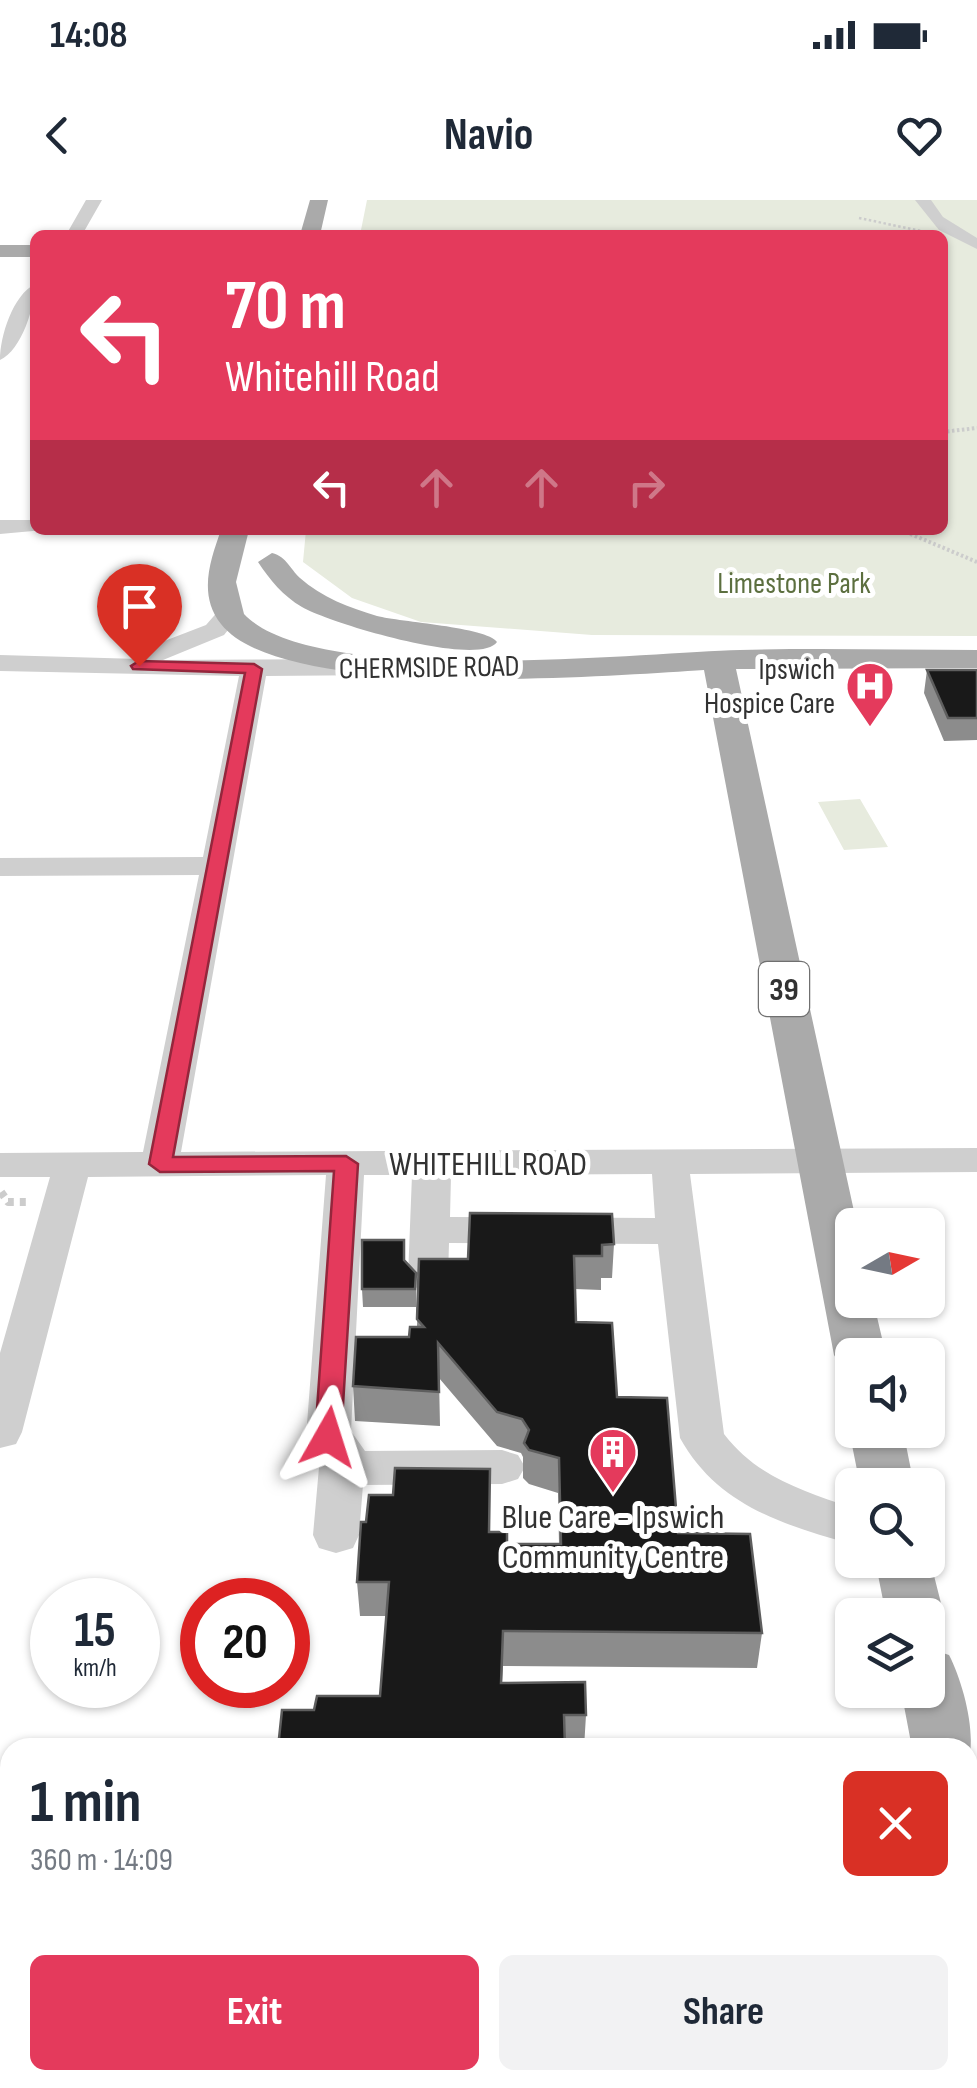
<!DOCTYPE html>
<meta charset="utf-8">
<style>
:root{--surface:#fff;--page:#f2f2f3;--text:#1f2937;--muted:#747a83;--accent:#e43a5c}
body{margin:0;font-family:"Sofia Sans Condensed",sans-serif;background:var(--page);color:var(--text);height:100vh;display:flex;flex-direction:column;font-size:38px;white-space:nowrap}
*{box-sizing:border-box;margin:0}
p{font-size:32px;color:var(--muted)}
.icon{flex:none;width:55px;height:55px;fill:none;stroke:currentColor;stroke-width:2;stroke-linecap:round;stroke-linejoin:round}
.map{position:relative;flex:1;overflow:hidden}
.sheet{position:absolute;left:0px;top:1538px;width:978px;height:352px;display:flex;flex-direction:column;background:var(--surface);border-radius:30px 30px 0 0;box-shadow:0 2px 8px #0004}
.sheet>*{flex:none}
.hud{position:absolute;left:30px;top:30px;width:918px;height:305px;border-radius:15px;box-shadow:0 2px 8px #0004;background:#e43a5c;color:#fff;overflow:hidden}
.needle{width:65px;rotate:81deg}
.tools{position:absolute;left:835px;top:1008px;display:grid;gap:20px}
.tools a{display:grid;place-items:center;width:110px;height:110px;border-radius:15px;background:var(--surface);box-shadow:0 2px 8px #0004;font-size:50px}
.speed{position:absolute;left:30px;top:1378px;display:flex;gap:20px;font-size:50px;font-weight:700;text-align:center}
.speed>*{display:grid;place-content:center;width:130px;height:130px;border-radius:50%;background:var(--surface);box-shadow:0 2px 8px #0004;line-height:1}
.speed small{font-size:25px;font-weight:400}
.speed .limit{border:15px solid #d22;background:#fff;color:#111}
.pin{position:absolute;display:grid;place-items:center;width:85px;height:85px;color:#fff;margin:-102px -42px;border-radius:50% 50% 50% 0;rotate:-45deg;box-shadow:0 0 10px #0007}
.pin .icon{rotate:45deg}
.me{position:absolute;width:110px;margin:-55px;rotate:6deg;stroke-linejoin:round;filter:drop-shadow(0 0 8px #0008)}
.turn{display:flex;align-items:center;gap:35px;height:210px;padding:0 30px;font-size:45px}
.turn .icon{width:130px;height:130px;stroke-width:2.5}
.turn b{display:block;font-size:70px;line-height:85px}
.lanes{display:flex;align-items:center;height:95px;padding:0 30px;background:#0003;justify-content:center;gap:50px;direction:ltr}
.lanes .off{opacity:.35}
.round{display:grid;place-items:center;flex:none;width:105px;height:105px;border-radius:15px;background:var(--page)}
.summary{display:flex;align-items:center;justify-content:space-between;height:170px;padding:0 30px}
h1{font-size:60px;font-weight:700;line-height:75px}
.button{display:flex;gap:20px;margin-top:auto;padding:20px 30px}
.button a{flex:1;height:115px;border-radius:15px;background:var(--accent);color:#fff;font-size:40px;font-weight:700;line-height:115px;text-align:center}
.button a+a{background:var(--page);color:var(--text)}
.status{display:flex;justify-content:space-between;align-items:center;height:70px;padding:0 50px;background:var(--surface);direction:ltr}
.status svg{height:28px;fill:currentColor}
header{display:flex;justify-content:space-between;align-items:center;height:130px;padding:0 30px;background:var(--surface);font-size:45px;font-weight:700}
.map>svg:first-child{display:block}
.green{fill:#e7ebde}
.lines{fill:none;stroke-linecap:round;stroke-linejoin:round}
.path-far2{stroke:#ccc;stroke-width:2.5;stroke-dasharray:2.5 2.5;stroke-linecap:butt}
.path-far1{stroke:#ccc;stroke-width:4;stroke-dasharray:2.5 2.5;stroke-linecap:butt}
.path{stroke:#ccc;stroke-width:8;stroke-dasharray:6 6;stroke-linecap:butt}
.minor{fill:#cfcfcf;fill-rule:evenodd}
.major{fill:#aaa;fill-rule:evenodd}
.wall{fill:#8c8c8c}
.building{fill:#191919;stroke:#5e5e5e;stroke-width:2.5}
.route{fill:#e43a5c;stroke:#94263c;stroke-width:2.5}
.labels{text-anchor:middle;stroke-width:10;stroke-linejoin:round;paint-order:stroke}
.far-park-label{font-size:30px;fill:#5c6f3f;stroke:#fff}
.far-street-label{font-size:30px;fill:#323232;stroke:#fff}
.far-poi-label{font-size:30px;fill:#323232;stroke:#fff;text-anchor:end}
.shield{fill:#fff;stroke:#707070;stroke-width:2.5}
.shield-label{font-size:32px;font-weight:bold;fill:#323232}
.street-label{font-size:35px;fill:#323232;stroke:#fff}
.poi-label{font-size:35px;fill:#323232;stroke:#fff}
</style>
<div class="status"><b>14:08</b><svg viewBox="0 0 49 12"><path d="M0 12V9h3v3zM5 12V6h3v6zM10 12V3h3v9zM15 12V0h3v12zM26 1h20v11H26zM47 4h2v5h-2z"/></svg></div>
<header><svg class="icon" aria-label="back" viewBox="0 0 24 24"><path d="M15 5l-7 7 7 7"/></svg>Navio<svg class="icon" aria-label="heart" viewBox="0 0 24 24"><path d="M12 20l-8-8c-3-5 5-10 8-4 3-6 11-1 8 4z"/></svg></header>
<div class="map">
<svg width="977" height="1888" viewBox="0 0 977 1888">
<rect width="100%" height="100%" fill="#fff"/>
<path class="green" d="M367,0h610v436l-385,-1 -171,-13 -69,-24 -49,-36 3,-32h636v-295h-582z
M860,599l28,48 -44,3 -26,-48z"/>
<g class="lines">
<path class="path-far2" d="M859,18l62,13"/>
<path class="path-far1" d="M942,232l35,-4
M901,330l76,32"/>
<path class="path" d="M1,992l7,10h20"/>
<path class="minor" d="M86,0h16l-20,35h-16z
M915,0h16l12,17 34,21v11l-38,-19z
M35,84c0,22 -13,66 -35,76 0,-24 13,-65 35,-76z
M0,320h35v10h9l-44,4z
M229,407l12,7 -17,21 -61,25 221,-1 13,8 -13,8 -118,1 -85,476 796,-4v24l-287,2 34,260c34,44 78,56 128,74v36c-69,-19 -135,-39 -172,-106l-22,-194 -209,-1 -1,34 -6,10 -14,4 -14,-4 -6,-10 4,-102h-48l-13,256 14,20 137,-1 16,5 7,12 -7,12 -16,5 -139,1 -4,50 -6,13 -17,5 -17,-5 -6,-13 7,-79 -14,-19 20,-262 -238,2 -66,255 -6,12 -16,4v-95l50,-176h-50v-24l143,-1 56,-277 -199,1v-18l203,-1 36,-181 -239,-5v-16l139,4 2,-9 65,-25 14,-16zM652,974l3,44 -205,-1 1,-42z"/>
<path class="major" d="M310,0h18l-8,35h-20z
M0,45h35v12h-35z
M221,330h28l-13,52 8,32c70,74 392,39 496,36 79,-2 158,0 237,0v18l-241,1 121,556h-5v75h21l13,55h-34v16l-10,-3 -8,-13 -130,-685c-97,6 -422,32 -483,-46 -23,-29 -11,-63 0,-94z
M272,353c15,4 18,16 28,25 21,19 50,30 77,38 23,6 110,11 120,26 -18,26 -168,-19 -195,-35 -19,-11 -32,-27 -44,-45z
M852,1224v6h51l11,55h-54l-11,-55z
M928,1352l16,63 -8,17 -8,3v-20h-42l-11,-55h53z
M928,1448l21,7c14,27 28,79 19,107v-14h-56l-11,-58h27z
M968,1629l9,4v101l-9,-4z"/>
</g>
<path class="wall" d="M927,470h50v70l-33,1 -20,-48z
M614,1044l-2,34h-11v12l-26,-1 1,33 41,75 61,136 84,100 -5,35 -254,-2 -1,17 84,32 -2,33h-306l36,-38 66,-14 6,-80h-26l-3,-34 133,-50 17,12h52l-1,-51 -29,-9 -6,-6v-21l-2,-4 -24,-7 -58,-68 1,48 -85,-5 -2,-35 56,-49 8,-10 2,-68h49z
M405,1061l11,12v34h-53l-1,-18z
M497,1880h81v8h-81z"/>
<path class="building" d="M927,470h50v48h-29z
M470,1013l142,1 2,30 -12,1v11h-28l2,66 36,1 5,74 50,1 11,135 72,1 12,99 -259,-2 -2,52 84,-1 1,33h-22l1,33h-287l4,-38h32l3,-14h63l9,-114h-32l4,-60h5l3,-27h24l2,-27 95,1 -1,63h18v12h54l-2,-86 -30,-8 -5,-7 5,-13 -7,-11 -25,-7 -59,-69 1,49 -86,-6 3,-49h53l1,-10h14l-7,-8 2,-60h49z
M362,1040h42v20l12,13 -1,16h-53z"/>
<path class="route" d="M139,461l115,3 8,5 -89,488 173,-1 12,8 -17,273 -13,10 -13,-10 19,-266 -174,1 -11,-8 96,-491 -112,-4 -2,-3z"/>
<defs>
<g id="hospital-pin" transform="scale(2.5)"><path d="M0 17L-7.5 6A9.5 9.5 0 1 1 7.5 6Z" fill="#e43a5c" stroke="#fff"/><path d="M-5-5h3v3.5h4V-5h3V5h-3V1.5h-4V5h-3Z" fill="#fff"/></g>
<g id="building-pin" transform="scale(2.5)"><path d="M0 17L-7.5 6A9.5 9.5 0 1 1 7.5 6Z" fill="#e43a5c" stroke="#fff"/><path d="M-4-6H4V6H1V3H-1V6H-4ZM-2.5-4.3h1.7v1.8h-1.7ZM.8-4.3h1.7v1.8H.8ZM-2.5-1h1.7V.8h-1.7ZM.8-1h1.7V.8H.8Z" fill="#fff"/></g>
</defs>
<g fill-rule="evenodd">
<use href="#hospital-pin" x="870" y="486"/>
<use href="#building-pin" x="613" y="1252"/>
</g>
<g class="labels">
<g class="far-park-label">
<text x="794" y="393">Limestone Park</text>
</g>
<g class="far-street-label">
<text transform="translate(429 467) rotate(-1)" y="10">CHERMSIDE ROAD</text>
</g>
<g class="far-poi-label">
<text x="835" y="479">Ipswich<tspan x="835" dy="34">Hospice Care</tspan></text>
</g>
<rect class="shield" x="759" y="762" width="50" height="54" rx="8"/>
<g class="shield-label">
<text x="784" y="800">39</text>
</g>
<g class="street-label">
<text x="488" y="975">WHITEHILL ROAD</text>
</g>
<g class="poi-label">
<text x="613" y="1328">Blue Care - Ipswich<tspan x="613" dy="40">Community Centre</tspan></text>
</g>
</g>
</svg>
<div class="tools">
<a><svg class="needle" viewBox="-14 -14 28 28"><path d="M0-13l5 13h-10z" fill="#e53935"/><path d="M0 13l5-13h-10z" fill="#747a83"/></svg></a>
<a><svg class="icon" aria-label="sound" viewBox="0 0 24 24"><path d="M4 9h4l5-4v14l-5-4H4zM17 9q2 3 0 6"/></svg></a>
<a><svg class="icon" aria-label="search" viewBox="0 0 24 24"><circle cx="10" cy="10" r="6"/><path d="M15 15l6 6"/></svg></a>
<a><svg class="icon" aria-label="layers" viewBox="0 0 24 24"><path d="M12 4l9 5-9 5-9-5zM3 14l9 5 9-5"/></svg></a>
</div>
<div class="speed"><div>15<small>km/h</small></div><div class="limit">20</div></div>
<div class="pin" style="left:139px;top:466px;background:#d93025"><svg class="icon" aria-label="arrive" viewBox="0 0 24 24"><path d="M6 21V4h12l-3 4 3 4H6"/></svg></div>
<svg class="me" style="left:328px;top:1237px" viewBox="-20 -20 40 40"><path d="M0-17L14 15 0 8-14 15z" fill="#e43a5c" stroke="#fff" stroke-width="4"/></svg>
<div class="hud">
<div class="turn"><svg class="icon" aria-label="left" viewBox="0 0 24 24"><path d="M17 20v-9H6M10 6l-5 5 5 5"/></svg><div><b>70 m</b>Whitehill Road</div></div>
<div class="lanes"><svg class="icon" aria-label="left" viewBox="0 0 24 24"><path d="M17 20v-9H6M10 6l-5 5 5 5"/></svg><svg class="icon off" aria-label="ahead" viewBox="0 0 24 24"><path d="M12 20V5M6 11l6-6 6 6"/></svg><svg class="icon off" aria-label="ahead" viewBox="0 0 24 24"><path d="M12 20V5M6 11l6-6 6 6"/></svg><svg class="icon off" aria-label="right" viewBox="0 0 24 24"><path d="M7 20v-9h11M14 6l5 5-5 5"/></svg></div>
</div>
<section class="sheet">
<div class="summary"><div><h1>1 min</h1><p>360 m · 14:09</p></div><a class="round" style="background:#d93025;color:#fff"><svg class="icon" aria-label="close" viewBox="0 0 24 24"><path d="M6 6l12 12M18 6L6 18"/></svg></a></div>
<div class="button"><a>Exit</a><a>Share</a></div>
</section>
</div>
